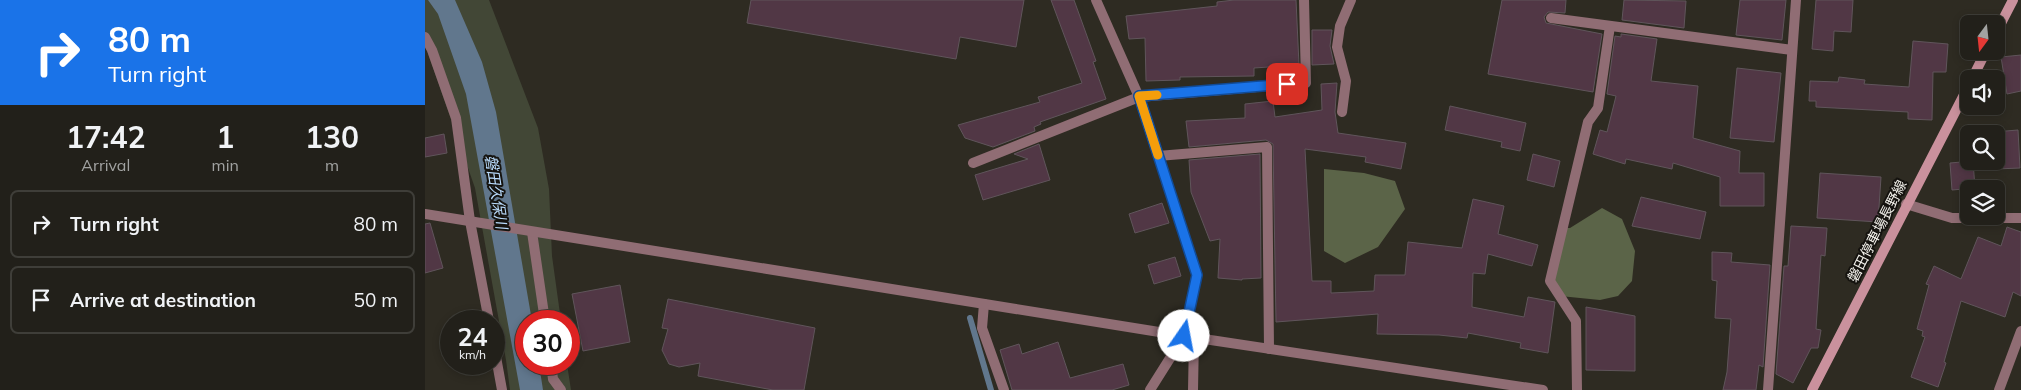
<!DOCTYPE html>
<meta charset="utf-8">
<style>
:root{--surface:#22201a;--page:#2a2823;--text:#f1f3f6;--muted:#a2a3a2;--line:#3f3e39}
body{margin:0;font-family:Mulish,"Noto Sans JP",sans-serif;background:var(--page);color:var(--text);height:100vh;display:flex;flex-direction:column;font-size:19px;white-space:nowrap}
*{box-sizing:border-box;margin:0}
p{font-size:16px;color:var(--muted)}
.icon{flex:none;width:28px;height:28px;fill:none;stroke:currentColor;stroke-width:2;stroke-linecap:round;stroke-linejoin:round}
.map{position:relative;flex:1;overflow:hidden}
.side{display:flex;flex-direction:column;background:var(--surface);width:425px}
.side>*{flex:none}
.top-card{background:#1a73e8;color:#fff;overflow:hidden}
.needle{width:32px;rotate:195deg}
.buttons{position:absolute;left:1535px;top:15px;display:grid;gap:10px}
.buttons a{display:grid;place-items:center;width:45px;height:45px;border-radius:8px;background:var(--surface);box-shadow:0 2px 8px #0003,0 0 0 1px var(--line);font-size:25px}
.speed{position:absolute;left:15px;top:310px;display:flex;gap:10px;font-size:25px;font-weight:700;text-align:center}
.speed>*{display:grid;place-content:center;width:65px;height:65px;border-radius:50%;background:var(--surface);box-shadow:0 2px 8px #0003,0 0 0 1px var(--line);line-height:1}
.speed small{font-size:12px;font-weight:400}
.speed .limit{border:8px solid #d22;background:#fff;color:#111}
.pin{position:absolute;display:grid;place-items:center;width:42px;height:42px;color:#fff;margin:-21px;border-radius:10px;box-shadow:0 2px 8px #0006}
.me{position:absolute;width:55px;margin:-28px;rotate:12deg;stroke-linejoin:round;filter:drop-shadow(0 0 4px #0008)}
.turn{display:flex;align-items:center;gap:18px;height:105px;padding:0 25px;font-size:22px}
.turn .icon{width:65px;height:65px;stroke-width:2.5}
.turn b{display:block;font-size:35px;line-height:42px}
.eta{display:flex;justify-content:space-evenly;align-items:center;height:85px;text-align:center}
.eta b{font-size:30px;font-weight:700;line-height:35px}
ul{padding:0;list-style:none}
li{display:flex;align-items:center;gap:15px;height:68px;margin:0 10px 8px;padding:0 15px;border:2px solid var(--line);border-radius:8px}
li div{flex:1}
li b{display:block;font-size:19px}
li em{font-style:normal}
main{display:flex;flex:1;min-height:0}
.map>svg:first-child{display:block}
.green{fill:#424736}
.forest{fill:#5b6448}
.water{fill:#61778d}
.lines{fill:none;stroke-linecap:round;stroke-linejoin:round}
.stream{stroke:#61778d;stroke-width:6}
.building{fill:#513745;stroke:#60555b}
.service{stroke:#906d74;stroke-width:10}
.minor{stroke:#906d74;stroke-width:10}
.tertiary{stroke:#906d74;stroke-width:10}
.secondary{stroke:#ca919d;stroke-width:10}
.route-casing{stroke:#114b97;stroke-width:12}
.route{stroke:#1a73e8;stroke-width:9}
.slow{stroke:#f59e0b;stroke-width:9}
.labels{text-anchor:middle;stroke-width:4;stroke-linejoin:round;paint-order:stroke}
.street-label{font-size:14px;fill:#f4f2ec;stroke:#15130f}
.water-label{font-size:15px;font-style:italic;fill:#b9dbfc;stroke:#15130f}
</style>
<main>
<section class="side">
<div class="top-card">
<div class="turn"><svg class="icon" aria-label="right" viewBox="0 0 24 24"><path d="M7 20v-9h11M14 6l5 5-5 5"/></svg><div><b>80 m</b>Turn right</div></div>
</div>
<div class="eta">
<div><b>17:42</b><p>Arrival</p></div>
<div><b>1</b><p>min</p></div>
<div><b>130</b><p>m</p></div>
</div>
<ul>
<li><svg class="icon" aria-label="right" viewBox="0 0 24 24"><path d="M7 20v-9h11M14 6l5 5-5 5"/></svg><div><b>Turn right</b></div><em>80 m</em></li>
<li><svg class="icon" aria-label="arrive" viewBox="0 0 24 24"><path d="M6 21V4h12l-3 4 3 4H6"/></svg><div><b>Arrive at destination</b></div><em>50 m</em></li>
</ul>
</section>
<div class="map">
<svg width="1596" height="390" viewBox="0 0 1596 390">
<rect width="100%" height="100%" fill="#2e2b22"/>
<path class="green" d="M0,0h64l49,128 11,61 3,67 9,65h-35v43h41l4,26h-61l-4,-30 -31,-172 -50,-143z"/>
<path class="forest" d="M899,169l40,4 31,8 10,28 -27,38 -33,16 -21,-12z
M1177,208l20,11 13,32 -3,30 -14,15 -18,4 -40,-4 -9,-22 11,-46h8z"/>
<path class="water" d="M3,0h27l27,62 14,50 36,209h-6v43h13l4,26h-23l-54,-296 -28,-80z"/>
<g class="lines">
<path class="stream" d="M545,318l21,72"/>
</g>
<path class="building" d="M326,0h273l-8,47 -56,-10 -4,22 -209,-36z
M626,0h23l22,61 -3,1 13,37 -66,23 1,2 -7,3 1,4 -42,16 -28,-9 -7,-13 82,-23 -2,-5 44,-14z
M809,0h62l3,65 -45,3v8l-74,1v3l-34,1 -1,-43 -16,1 -3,-23 91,-10v-4z
M1077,0h64l-1,13 -17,-1 -4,5 2,6 56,11 -9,58 -105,-18z
M1199,0l62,1 -2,27 -62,-8z
M1315,0h46l-4,40 -46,-5z
M1391,0h37l-2,32 -17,-1 -1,20 -21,-2z
M887,30h20l-2,16 4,18 -22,1z
M1196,34l36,5 -6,42 47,5 -5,52 47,13 -1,22h25v33h-44v-29l-47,-14 -1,6 -46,-10 -1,5 -32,-10 7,-24 7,2 9,-36 -9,-2 8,-58 6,1z
M1488,41l35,3 -2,28h-13l-1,48 -24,-1v-7l-92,-5v-6h-7l1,-20 28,1 1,-5 26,3 -1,4 45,3z
M1596,55v36l-14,3 -6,-37z
M1312,68l44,5 -7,69 -44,-4z
M912,83l-2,29 3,21 68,10 -5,26 -36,-7 1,-5 -61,-8 7,132h19v12l43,-2 1,-16h30l3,-33 54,6 11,-49 31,7 -6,28 40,11 -6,21 -44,-12 -3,20 -12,-1 -1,34 52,10 4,-20 27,5 -7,51 -28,-5 1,-5 -53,-10 -1,5 -28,-3 -62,-1 1,-20 -102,8 -3,-178 -7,-4 -77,7 -3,-26 59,-3v-14l28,-3 2,16 47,-7 -1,-26z
M1025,106l76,17 -6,28 -19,-4 1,-5 -57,-12z
M1593,130l2,38 -24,1v-35l-2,-2z
M19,134l3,19 -22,4v-19z
M614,144l11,36 -67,20 -8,-25 53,-16 -14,-5z
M835,154l1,124 -19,1v1l-24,-2 2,-39 -10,2 -19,-49 -2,-32z
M1108,154l27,7 -6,26 -27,-7z
M1548,161l2,27 -23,2 -2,-27z
M1395,173l61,4 -3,45 -61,-4z
M1216,197l65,15 -6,27 -68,-13z
M737,203l7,20 -34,10 -6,-19z
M5,223l13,45 -18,5v-49z
M1366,226l36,2 -2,28 -4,-1 -5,74 5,1 -3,18h-7l-18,35 -17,-9 8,-108h4z
M1582,227l14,5v64l-8,-4 -8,25 -44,-16 -17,61 2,1 -8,24 -27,-10 14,-40 -3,-1 1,-5 -6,-2 12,-44 -3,-1 8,-18 27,13 17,-42 23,9z
M1287,252l20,1 -1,9 39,3 -7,102 -4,-2 -3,25h-33l4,-18 4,-53 -16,-1 2,-37 -5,-1z
M750,257l6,19 -27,8 -6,-19z
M195,285l10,57 -47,9 -11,-57z
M243,299l147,29 -11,62h-31l-75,-14 2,-13 -21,4 -10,-3 -7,-14 6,-21 -6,-1z
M1161,307l49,9v55l-49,-1z
M633,342l12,36 53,-14 6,21 -17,5h-100l-12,-40 19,-6 3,10z"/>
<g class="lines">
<path class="service" d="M768,390l1,-52"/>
<path class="minor" d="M671,0l43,97 58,178 -13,61 -34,54
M1126,18l241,32
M0,37l7,13 24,68 14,103 19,100
M917,112l4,-31 -9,-34 3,-21 11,-26
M733,156l109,-9 2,202
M548,163l166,-66 167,-14 -2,-83
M1481,204l46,14h69
M107,232l13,89
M559,304l-2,24 22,62
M69,346l8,44
M126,364l2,15 8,11
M1152,390l-1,-69 -26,-40 38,-159 10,-14 12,-82
M1343,390l28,-390
M1574,390l22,-59"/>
<path class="tertiary" d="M0,214l759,122 359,54"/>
<path class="secondary" d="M1571,33l17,-33
M1547,79l14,-28
M1387,390l157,-305"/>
</g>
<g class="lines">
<g class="route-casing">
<path id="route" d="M759,336l13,-61 -58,-179 148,-12"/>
</g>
<use href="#route" class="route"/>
<path class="slow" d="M732,95l-18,1 19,59"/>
</g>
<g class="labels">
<g class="street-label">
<text transform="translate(1452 231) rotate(-63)" y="5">磐田停車場長野線</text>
</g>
<g class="water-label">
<text transform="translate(71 192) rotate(81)" y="5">磐田久保川</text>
</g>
</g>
</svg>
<div class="buttons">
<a><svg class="needle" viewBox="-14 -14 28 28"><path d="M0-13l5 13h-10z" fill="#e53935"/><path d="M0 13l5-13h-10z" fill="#a2a3a2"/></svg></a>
<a><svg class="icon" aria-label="sound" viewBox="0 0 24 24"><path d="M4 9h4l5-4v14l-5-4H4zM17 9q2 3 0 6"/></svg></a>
<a><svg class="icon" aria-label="search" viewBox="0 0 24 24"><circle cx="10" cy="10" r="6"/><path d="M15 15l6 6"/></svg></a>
<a><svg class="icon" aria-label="layers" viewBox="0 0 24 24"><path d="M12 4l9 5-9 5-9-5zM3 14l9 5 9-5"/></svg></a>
</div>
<div class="speed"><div>24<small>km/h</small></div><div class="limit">30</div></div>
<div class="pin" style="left:862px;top:84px;background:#d93025"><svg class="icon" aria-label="arrive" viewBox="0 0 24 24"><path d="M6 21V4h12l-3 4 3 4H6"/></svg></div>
<svg class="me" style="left:759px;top:336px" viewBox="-20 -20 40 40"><circle r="19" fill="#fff"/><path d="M0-13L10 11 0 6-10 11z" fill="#1a73e8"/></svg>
</div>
</main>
